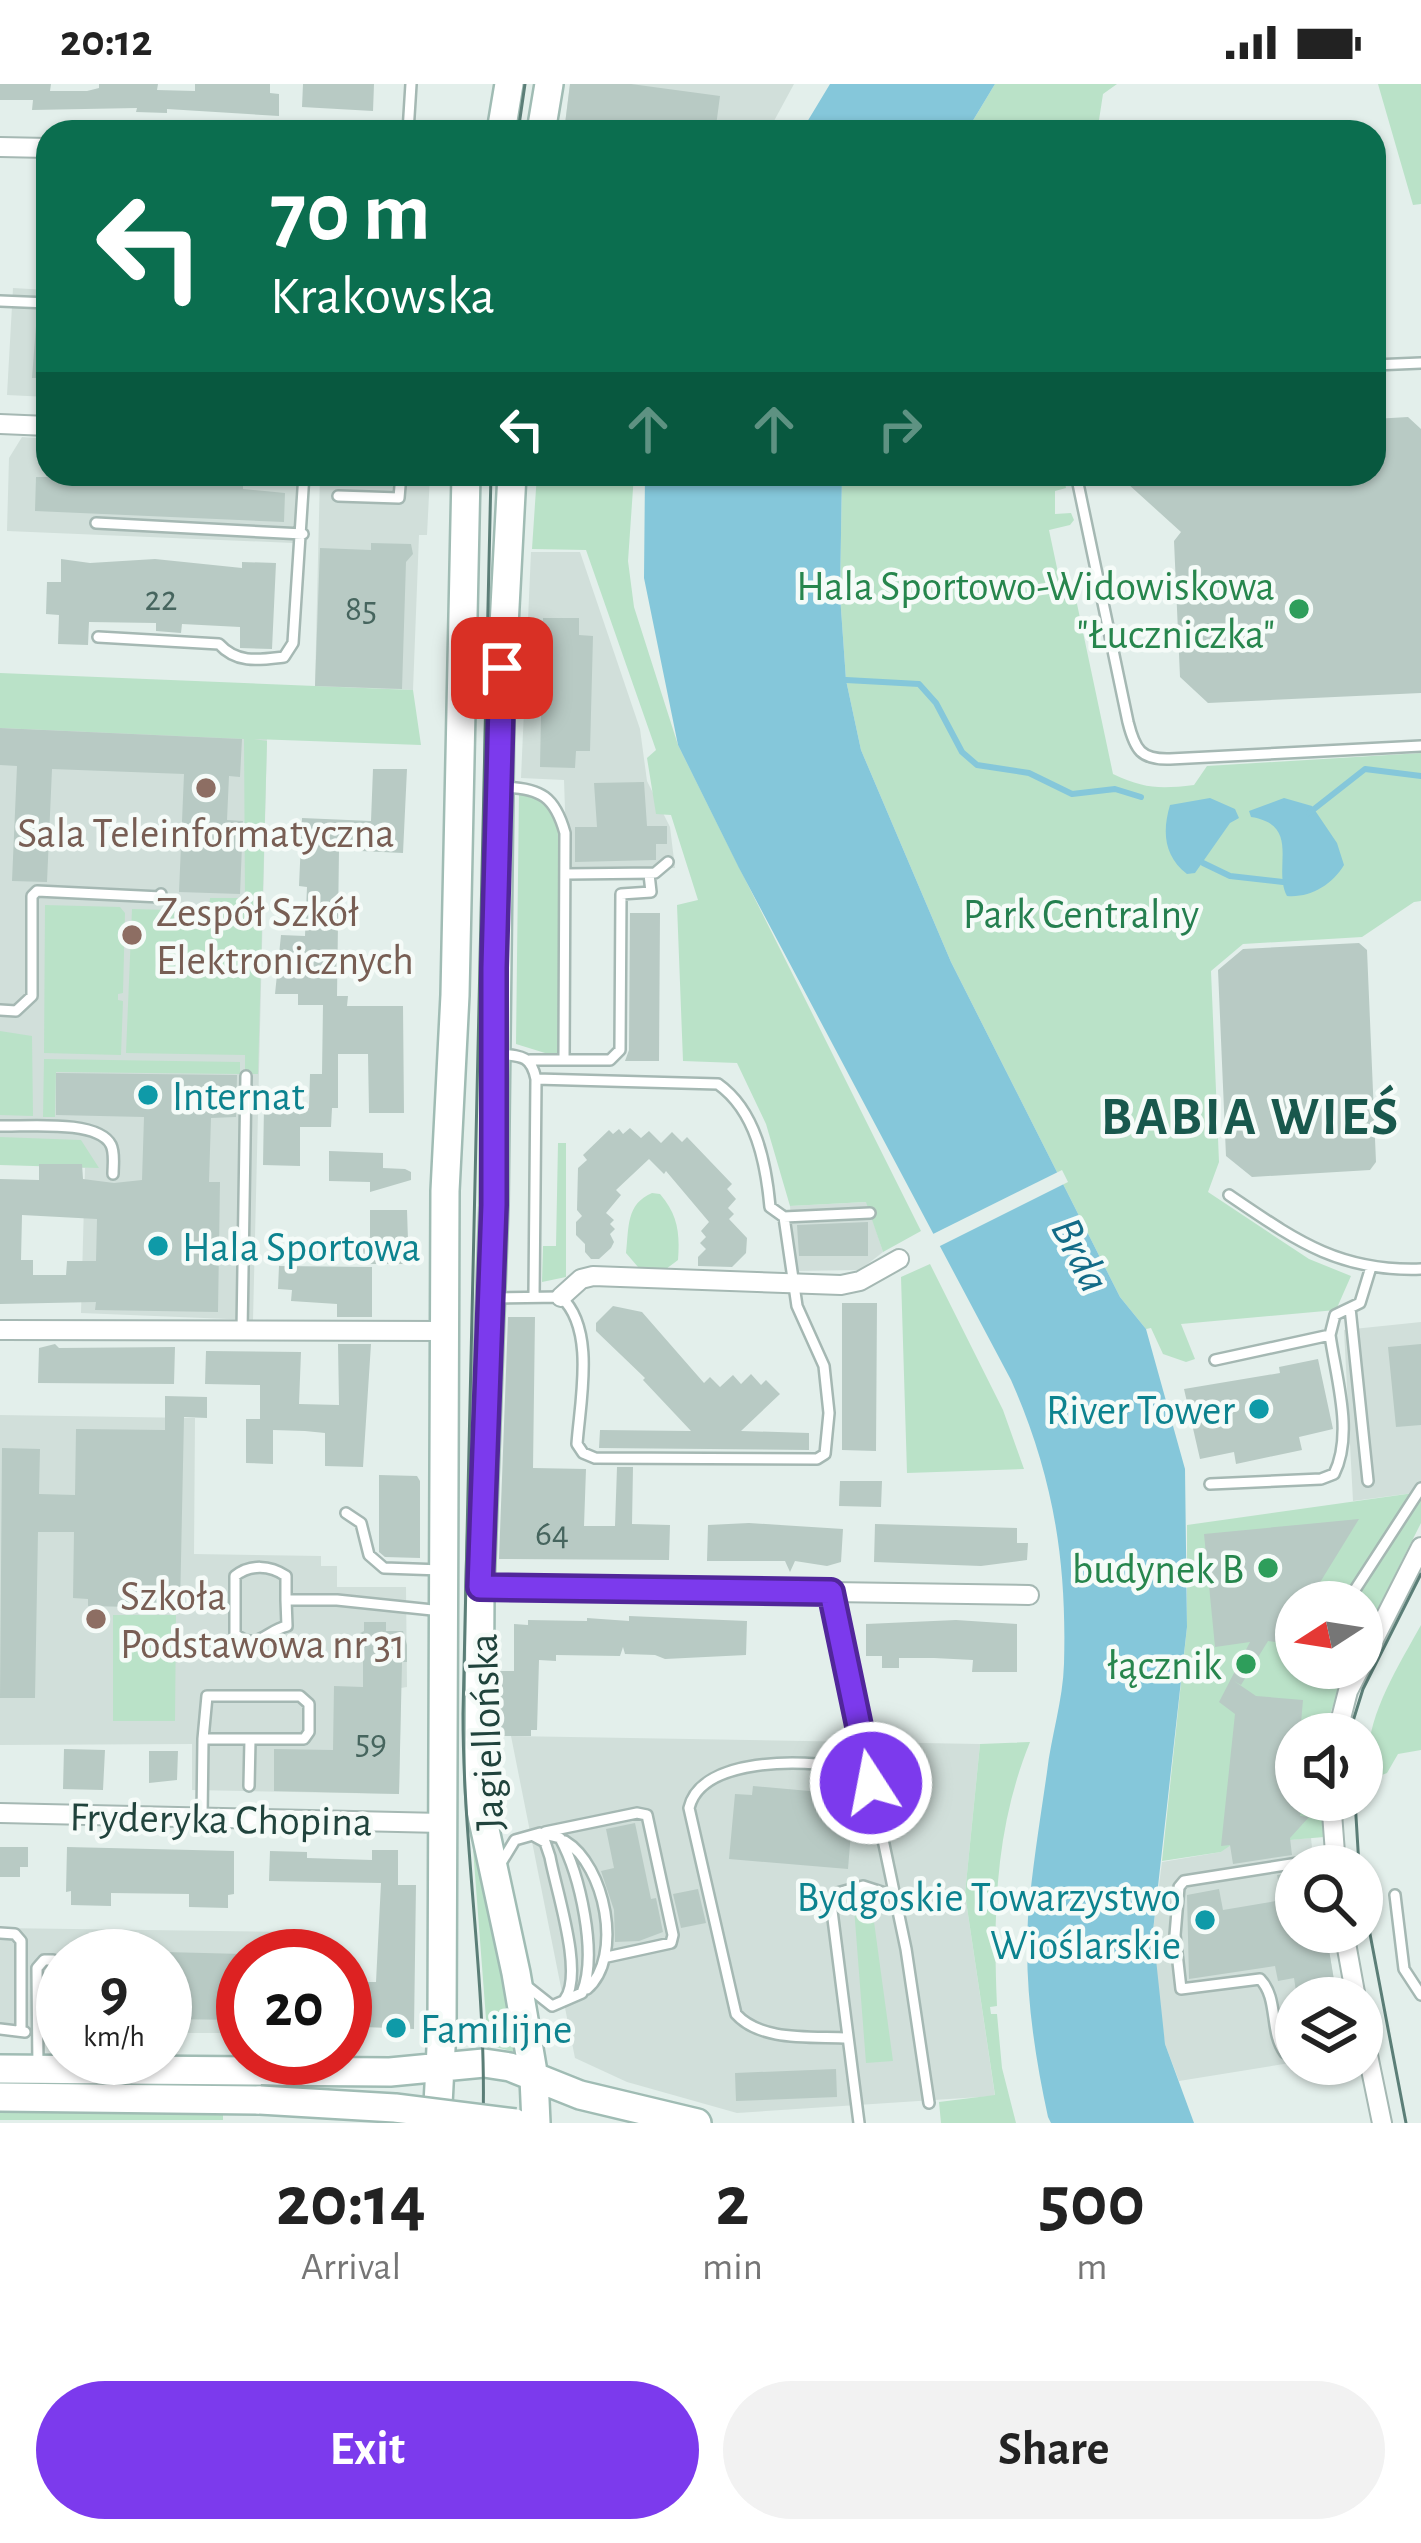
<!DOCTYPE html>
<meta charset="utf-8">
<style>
:root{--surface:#fff;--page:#f2f2f2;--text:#222;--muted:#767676;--accent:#7c3aed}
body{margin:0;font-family:"Alegreya Sans",sans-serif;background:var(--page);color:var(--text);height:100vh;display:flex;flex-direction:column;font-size:45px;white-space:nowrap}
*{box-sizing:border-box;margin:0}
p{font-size:39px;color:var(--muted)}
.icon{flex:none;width:66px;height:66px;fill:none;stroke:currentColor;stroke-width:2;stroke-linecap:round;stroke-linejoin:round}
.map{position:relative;height:2039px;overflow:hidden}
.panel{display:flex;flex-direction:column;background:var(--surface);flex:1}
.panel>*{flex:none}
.guide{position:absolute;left:36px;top:36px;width:1350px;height:366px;border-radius:36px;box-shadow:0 3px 9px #0004;background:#0b6e4f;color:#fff;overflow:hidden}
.needle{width:78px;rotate:258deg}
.tools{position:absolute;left:1275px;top:1497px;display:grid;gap:24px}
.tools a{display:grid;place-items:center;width:108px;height:108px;border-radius:50%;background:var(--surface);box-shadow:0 3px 9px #0004;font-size:60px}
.speed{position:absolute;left:36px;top:1845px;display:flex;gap:24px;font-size:60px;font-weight:700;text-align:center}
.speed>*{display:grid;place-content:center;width:156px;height:156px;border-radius:50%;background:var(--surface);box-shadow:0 3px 9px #0004;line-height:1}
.speed small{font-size:30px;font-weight:400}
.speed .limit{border:18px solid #d22;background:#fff;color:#111}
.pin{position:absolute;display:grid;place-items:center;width:102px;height:102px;color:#fff;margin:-51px;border-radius:24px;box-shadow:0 6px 18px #0006}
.me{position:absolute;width:132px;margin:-66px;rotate:349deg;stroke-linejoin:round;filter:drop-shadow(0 0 9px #0008)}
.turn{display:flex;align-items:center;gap:42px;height:252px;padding:0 36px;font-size:54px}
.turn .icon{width:156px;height:156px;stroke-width:2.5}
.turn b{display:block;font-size:84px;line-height:102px}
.lanes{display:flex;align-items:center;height:114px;padding:0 36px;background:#0003;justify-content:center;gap:60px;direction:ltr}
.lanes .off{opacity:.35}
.eta{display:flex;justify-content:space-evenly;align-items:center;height:204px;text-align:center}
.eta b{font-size:72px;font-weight:700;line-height:84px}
.button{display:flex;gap:24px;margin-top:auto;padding:24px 36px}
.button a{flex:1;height:138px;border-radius:72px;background:var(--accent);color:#fff;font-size:48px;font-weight:700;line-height:138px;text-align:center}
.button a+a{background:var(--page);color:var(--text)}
.status{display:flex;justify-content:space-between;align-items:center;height:84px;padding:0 60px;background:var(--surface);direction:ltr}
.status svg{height:33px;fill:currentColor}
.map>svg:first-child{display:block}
.built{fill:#d1dfda}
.green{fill:#bae2c8}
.water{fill:#85c7da}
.pier{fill:#e3efeb}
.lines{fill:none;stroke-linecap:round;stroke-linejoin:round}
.stream{stroke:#85c7da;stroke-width:6}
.building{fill:#b8cac4;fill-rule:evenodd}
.service-casing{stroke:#a5b8b3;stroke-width:14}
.minor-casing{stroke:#a5b8b3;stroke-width:22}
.secondary-casing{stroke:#a0bcb4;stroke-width:32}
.service{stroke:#fff;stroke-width:9}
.minor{stroke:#fff;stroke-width:18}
.secondary{stroke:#fff;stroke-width:27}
.tram{stroke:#5b7e77;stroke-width:3}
.secondary-bridge-casing{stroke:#a0bcb4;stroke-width:32;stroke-linecap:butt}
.secondary-bridge{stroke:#fff;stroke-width:27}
.route-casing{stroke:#51269a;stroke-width:30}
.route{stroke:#7c3aed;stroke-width:21}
.leisure-dot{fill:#2e9e5b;stroke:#f5fbf8;stroke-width:4.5}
.education-dot{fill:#8d6e63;stroke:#f5fbf8;stroke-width:4.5}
.culture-dot{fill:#0f9aa8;stroke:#f5fbf8;stroke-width:4.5}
.labels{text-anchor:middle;stroke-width:9;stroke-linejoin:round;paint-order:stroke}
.number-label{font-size:36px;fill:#46655e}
.leisure-label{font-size:42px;fill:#27864d;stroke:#f5fbf8;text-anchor:end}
.education-label{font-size:42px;fill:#785e54;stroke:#f5fbf8;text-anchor:start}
.park-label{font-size:42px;fill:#257f4f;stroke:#f5fbf8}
.culture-label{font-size:42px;fill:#0d838f;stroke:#f5fbf8;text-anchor:start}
.street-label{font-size:42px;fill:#20433c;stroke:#f5fbf8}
.water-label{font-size:45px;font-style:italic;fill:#126b87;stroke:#f5fbf8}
.district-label{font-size:54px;font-weight:bold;letter-spacing:3px;fill:#19584d;stroke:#f5fbf8}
</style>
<div class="status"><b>20:12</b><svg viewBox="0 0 49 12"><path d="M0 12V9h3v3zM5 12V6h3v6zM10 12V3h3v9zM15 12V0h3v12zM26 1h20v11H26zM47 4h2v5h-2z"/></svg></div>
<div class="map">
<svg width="1421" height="2039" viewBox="0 0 1421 2039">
<rect width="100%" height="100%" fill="#e3efeb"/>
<path class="built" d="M570,0h224l-26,48h-204z
M13,204l35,2v107l-41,-2z
M22,353l26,2v35h251l-6,69 -286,-12 2,-73z
M320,390l110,1 -3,60h-8l-6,155 -98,-4z
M531,468h49l60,177 7,52 23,46 5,41h-108l-3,-88 -43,-2z
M0,644l267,11 -14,581 -172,-7 4,-145 -85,-6z
M867,1118l16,50 -23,18 -65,1 -5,-65z
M1421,1238v170l-68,9 -9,-171z
M0,1331l195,3 -1,136 127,2v10h16v21h69l1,100 -6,1 -2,106 -207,-4v-46l-192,1z
M511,1652l469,8 -15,150 30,202 -258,17 -110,-31 -52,-24z
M1311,1754l3,28h-18v66h30l11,66h-41v64l-117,19 -14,-37 -8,-55 -4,-58 9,-69 59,-10 9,-7z
M0,1844l295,4v24h-52v77h-78v-77h-102v77l-63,-1z"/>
<path class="green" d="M995,0h122l-14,10 -4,26 -10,12h-123z
M1378,0h43v120l-8,1z
M537,390h97l-6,87 6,46 44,138 243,486 -38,21 -17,-50 -76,4 -24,-82 -29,-61 -54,-2 -6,-156 21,-5 -27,-85 -15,-1 -9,-56 9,-8 -70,-200 -54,-1z
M842,390h221l3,14 -11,3v23l16,-1 3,7 -4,5 -21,5 12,57 12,-2 40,189c32,15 47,15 81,11l13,-19 214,-13v148l-7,1 -52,35 -119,7 -32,27 8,191 -11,30 101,67 42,17 -15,34 -155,14 14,35 -9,3 -23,-8 -12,-26 -5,1 -26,-32 -169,-335 -90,-212 -15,-70 -6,-85z
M0,589l413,17 8,55 -167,-6 13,2 -9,333h-13v-19l-119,-2 6,-144 77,2 1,-13h35l-1,-159 -244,-11z
M519,708c26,5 36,15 43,39l-4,226 -42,-13z
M45,821l75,2 5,6 -2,80 -5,1v6l5,1 -2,54 -77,-2z
M0,947l32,5 1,80 -33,-1z
M44,975l196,3v12l-184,-2 -1,45h-12z
M0,1053l81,3 18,28 -99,-3z
M558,1059h8v134l-24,5 1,-36h13z
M652,1109l8,1c18,21 20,39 18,66l-12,9 -28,-2 -12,-14c3,-26 0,-49 26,-60z
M930,1180l73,146 21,59 -117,4 -6,-196z
M1421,1408v31l-59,117v-38h-66v66h53l-18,43 -2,23h-33v66h28v37l-93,8 -10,7 -59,9 25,-234v-102z
M113,1531h63l-1,106h-62z
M1421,1541v125l-23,4 -11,19 -10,4 -8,-6c-7,-49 29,-104 52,-146z
M1030,1658c-35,86 -37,173 -33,264l-7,1 1,7h6l5,54 14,55h-75l-2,-21 56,-7 -30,-201 15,-150z
M472,1751l45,206 -2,11 -27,-7z
M872,1823l21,154 -27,2 -12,-155z
M223,2024v12h-223v-11z"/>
<path class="water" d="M830,0h165l-29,48h-165z
M645,390h197l-2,121 6,85 15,70 90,212 169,335 26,32 39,140 2,158 -34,304 12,113 29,79h-143l-3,-6c-14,-64 -24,-133 -20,-199 4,-49 12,-97 19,-146 4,-35 16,-72 17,-108 3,-104 -11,-189 -53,-284l-272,-512 -61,-123 -34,-167z
M1210,714l25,11 4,9 -9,5 -35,50 -8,1c-23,-18 -25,-42 -17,-69z
M1284,714l28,8 25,37 7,22c-12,20 -34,33 -57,31 -15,-28 15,-71 -36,-79l-2,-6z"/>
<path class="pier" d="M1062,1086l6,12 -132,66 -7,-12z"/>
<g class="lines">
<path class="stream" d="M846,596l73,4 17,19 26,49 15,13 52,8 43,21 43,-5 26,8
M1309,729l56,-44 56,7
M1203,779l27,13 53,6"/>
</g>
<path class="building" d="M0,0h51l-1,7h37l12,-3v-4h59l-1,6 38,1v-7h75v9l9,1v22l-112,-7v4l-31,-1 1,-4 -105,2 1,-10h-33z
M303,0h71l-1,27 -71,-4z
M570,0h61l89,12 -4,30 -6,-1 -1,7h-145z
M36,242h12v52h-16z
M1408,333l13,12v264l-213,10 -28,-26 -6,-136 7,-9 -64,-58h257v-55z
M51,390h192v15l42,4 -1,29 -249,-11 1,-34h14z
M371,459l40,1 2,10 -7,8 -4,127 -87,-3 5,-138 51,2z
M61,475l29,4 65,-4 87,9v-6l34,1 -4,86 -32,-1v-21l-58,-3 -1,9 -25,-2v-8l-67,-1 -1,23 -30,-1 1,-29 -13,-1 1,-32h14z
M543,534h36v17l14,1 -3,115h-14l-1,17 -35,-1z
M0,644l242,11 -2,38 -11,-1 -2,44 16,1 -3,73 -61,-2 5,-118 -132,-5 -5,113 -35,-1 5,-115 -17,-1z
M373,685h34l-4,84 -64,-3 -2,146h11l-1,10h56l1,107h-35l-1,-59h-30v54h-6l-1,19h-31v39l-37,-1 1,-59 45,2 1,-34h12l1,-69h-25v-11h-23l6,-59 24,1 2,-49 -8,-1 3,-68 69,3z
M644,698l3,44h20v18h-11v16l-81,2v-35h22l-3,-44z
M630,829h30l-1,148h-34l4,-11z
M1359,859l8,7 9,212 -6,8 -118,7 -26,-21 -8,-186 25,-21z
M56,989l181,2 -1,42 -25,1 -2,64h11l-2,130 -123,-2 1,-8 -96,2v-125l39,1v-16h43l1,15 31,4 28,-3 2,-63 -88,-2zM22,1131l75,4 -1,42h-29l-1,14h-33v-15h-12z
M630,1044l11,10 8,-7 12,12 11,-11 10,10 5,-5 45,47 -5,5 9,10 -8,9 6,6 -5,5 18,19 -1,15 -14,14 -34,-1v-9l8,-8 -6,-6 6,-6 -5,-6 8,-9 -43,-51 -2,3 -15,-15 -33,31 5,5 -15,18 8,7 -4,4 5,5 -5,5 4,8 -3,6 -12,11h-8l-6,-7v-8l-9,-9v-13l6,-6 -5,-6 1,-42 9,-8 -4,-5 26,-25 4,4 6,-5 4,5z
M329,1067l54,2v15l22,1 6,3v8l-41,12v-10l-41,-1z
M370,1126h37l1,31 5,4 -6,5v14h-46v-27h9z
M868,1138v34h-69l-2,-31z
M279,1182l93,1v50h-35v-13l-46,-3 1,-11 -14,-1z
M842,1219h35l-1,148 -34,-1z
M613,1222l29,6 62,71 6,-6 10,10 13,-12 8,9 10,-10 10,11 5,-5 14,14 -39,37 68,2v17l-210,-2 1,-18 91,1 -48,-51 2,-2 -49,-47v-8z
M508,1233h27l-2,151 53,1 -2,57h31l2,-59h16l-1,57 38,1 -1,35 -170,-1z
M55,1260l4,4 116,-1 -1,37 -136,-1 1,-35z
M338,1260h33l-8,123 -38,-1v-33l-20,-2 -32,-1v34l-27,-1v-44h14v-34l-55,-1 1,-33 95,1 -2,52 40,1z
M1421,1260v81l-25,2 -8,-80z
M1318,1275l15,70 -34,8 3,13 -66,14 -2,-12 -34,7 -16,-70 96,-16 -1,-6z
M165,1312l42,1v21l-23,-1 -4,191 -92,-2v-7l-15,-1 1,-66h-36l-3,166h-35l2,-250 38,1 -1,45 36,1 1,-66 89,1z
M379,1391l38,1 3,5v77l-35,-1 -6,-5z
M840,1397h42l-1,26 -42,-1z
M1359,1435l-51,83h-12v19l-13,22 -15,-2 -27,44 -7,-4 22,15 47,4 -3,34h-4v66h6l-2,16 9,1 -19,21 2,17 -59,9 -3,-19 -9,1 14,-132 -16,-12 31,-60 -35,5 -11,-113z
M749,1439l94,6 -2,33 -14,4 -32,-5 -5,11 -5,-11h-78l1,-36z
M875,1440l142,4v15h11l-1,17 -46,6 -107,-4z
M629,1532l118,5 -1,34 -81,4 -10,-4 -30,-1 -2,-7 -3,9 -64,-1v6l-17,-1 -2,70h-6v6h-34l1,-65h16v-47l14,1v-5l59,1v-3l42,3z
M956,1536l61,4v48h-45l1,-12 -39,-2h-35v10h-17v-12h-16v-32z
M364,1538h22v9h17l4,14v17h-5l-3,132 -125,-3v-42l59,1 1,-64 29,1v-40l-31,1 32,-17z
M64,1665l41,1 -2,40 -40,-1z
M149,1667h29l-1,29 -28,3z
M753,1702l101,9 -6,74 -119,-10 6,-65 17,1z
M635,1739l16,76 5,-1 7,34 -24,9 -24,1 -1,-32 -13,-39 13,-3 -8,-39z
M0,1763h28v20h-8v10h-20z
M67,1763l167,4v43l-6,1v13l-39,-1v-13l-78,-1v13l-40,-1v-14l-5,1z
M372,1766h26v35h18l-2,144 -50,-2 1,-45h11l5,-99 -112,-2 1,-30 37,1v6l65,2z
M1295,1789l1,59h30l11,66h-40l-3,-20 -16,3 -3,-15 -86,13 -2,-84 32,-6 4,21 59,-10 -5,-25z
M698,1805l8,34 -25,5 -8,-34z
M165,1868l78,2v66l-76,-1z
M836,1985l1,28 -101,4 -1,-28z"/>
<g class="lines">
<g class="service-casing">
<path id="service" d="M408,48l3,-48
M0,217l48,2
M1374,281l47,-2
M1076,390l52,248c7,28 13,38 42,37l251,-13
M338,412l61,2 2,-24
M96,439l207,11
M98,553l121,7c18,20 40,16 65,13l9,-14 11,-169
M504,703c37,1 51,10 61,46l-1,227h-34
M567,790l88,-1 13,-11
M0,926l16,1 16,-15v-100l5,-5 124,6v-3
M498,970c23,2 33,1 38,25l-2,217
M564,976h46l10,-10 1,-156 30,-2 -2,-18
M0,1042c25,1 98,-7 111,19 4,8 2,20 2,29
M1229,1111c65,44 109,77 192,74
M784,1133l86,-4
M495,1214l66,-1c35,32 19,104 16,147l6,9 12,5 222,1 8,-5 4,-41 -5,-47 -27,-60 -13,-89 -14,-10c-4,-44 -14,-96 -52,-123l-182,-5
M1350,1224l18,173
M242,1248l4,-256
M1215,1276l115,-25 5,-20 25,-12 11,-36
M1210,1400l111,-5 13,-5c20,-40 2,-96 -4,-139
M346,1429l15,10 8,32 15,13 58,2
M831,1508l75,357 23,154
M286,1516l1,26c-22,5 -30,26 -52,8v-58c15,-12 35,-11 51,0v24h51l105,11
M1347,1518l74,-114
M249,1702l1,-46
M202,1734l1,-79h101l5,-7v-28l-9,-8h-93l-4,43
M545,1748l92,-19 10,2 26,120 -2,8 -64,14
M534,1752l11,6 5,15c6,33 34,116 15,142
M565,1757c40,24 59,116 22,148
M501,1779l14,-23 25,-7 20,5c20,37 38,116 22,155l-30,13 -24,-19
M1395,1811l9,74 17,26
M0,1849l15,1 6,7v89
M0,1945l25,3
M848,1954c-36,-2 -87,4 -112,-24l-47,-206c12,-51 115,-49 156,-40 10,3 17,9 25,15
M1296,1968l-11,1c-16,-21 -6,-55 -25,-74l-79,10 -6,-54 4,-48 5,-6 152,-24
M38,1983l-1,-99 7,-8h9
M859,2039l-28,-220 6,-10 26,-7 31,10"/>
</g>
<g class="minor-casing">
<path id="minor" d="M0,63l48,1
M0,340l48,2
M561,1213l20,-18 12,-3 248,9 19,-4 39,-22
M0,1246l446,1
M480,1503l549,8
M1362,1579l59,-116
M1337,1650l11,-43 12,-23
M1331,1716l5,66
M0,1729l442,10
M1344,1848l12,66
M1362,1942l20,97"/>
</g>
<g class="secondary-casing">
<path id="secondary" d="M501,48l8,-48
M541,48l8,-48
M512,390l-12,228 -6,503 -14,382 -1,193 2,31 35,162 18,105 2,45
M0,1985l390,3 94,-9 26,4 70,28 117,28
M0,2013l260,3
M437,2039l5,-94 3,-838 10,-196 11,-521"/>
</g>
<use href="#service" class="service"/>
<use href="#minor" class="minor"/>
<use href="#secondary" class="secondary"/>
<path class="tram" d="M518,48l7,-48
M1349,1650l14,-45 58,-115
M1355,1716l4,66
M1362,1808l44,231
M483,2039c4,-137 -20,-272 -20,-409l28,-1240"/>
<g class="secondary-bridge-casing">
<path id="secondary-bridge" d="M260,2016l135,8 120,15"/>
</g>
<use href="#secondary-bridge" class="secondary-bridge"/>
</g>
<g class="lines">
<g class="route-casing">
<path id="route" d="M502,584l-8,300v237l-14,382 351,5 40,191"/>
</g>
<use href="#route" class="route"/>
</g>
<g class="leisure-dot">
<circle cx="1299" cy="525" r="12"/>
<circle cx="1268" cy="1484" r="12"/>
<circle cx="1246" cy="1580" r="12"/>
</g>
<g class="education-dot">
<circle cx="206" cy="704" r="12"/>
<circle cx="132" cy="851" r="12"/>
<circle cx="96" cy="1535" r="12"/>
</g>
<g class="culture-dot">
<circle cx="148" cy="1011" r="12"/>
<circle cx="158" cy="1162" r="12"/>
<circle cx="1259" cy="1325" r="12"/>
<circle cx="1205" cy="1836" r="12"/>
<circle cx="396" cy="1944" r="12"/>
</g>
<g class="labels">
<g class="number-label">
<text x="161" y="526">22</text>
<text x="361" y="536">85</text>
<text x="552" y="1461">64</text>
<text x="371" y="1669">59</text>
</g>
<g class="leisure-label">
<text x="1275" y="516">Hala Sportowo-Widowiskowa<tspan x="1275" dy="48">"Łuczniczka"</tspan></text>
<text x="1244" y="1499">budynek B</text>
<text x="1222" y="1595">łącznik</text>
</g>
<g class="education-label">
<text x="206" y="763" text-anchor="middle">Sala Teleinformatyczna</text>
<text x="156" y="842">Zespół Szkół<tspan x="156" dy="48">Elektronicznych</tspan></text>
<text x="120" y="1526">Szkoła<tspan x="120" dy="48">Podstawowa nr 31</tspan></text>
</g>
<g class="park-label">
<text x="1081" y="844">Park Centralny</text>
</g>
<g class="culture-label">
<text x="172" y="1026">Internat</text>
<text x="182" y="1177">Hala Sportowa</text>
<text x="1235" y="1340" text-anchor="end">River Tower</text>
<text x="1181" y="1827" text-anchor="end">Bydgoskie Towarzystwo<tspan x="1181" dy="48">Wioślarskie</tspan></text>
<text x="420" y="1959">Familijne</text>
</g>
<g class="street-label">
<text transform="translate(485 1648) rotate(-92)" y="15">Jagiellońska</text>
<text transform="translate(221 1734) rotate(1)" y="15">Fryderyka Chopina</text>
</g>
<g class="water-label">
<text transform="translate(1082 1170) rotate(63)" y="16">Brda</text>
</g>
<g class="district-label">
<text x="1251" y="1050">BABIA WIEŚ</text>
</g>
</g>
</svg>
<div class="tools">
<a><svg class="needle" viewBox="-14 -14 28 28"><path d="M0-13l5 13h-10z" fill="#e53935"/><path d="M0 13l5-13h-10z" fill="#767676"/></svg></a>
<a><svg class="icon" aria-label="sound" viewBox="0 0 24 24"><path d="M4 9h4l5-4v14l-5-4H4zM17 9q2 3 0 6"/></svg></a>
<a><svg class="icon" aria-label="search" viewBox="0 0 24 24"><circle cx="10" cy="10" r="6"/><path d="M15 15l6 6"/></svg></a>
<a><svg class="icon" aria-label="layers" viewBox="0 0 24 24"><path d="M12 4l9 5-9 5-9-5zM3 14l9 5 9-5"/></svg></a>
</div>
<div class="speed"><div>9<small>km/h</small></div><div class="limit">20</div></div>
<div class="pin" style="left:502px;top:584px;background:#d93025"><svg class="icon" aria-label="arrive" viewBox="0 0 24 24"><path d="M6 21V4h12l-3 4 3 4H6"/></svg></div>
<svg class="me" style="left:871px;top:1699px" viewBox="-20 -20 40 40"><circle r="17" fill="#7c3aed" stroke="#fff" stroke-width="3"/><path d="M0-11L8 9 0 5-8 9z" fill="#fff"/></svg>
<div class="guide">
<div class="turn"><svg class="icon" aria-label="left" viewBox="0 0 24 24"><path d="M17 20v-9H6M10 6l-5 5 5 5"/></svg><div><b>70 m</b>Krakowska</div></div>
<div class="lanes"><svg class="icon" aria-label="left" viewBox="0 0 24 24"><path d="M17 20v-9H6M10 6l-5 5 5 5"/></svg><svg class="icon off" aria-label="ahead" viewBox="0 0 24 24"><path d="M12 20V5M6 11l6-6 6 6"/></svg><svg class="icon off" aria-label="ahead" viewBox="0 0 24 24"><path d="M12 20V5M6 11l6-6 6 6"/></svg><svg class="icon off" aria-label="right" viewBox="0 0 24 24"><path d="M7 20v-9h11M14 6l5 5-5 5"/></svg></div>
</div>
</div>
<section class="panel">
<div class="eta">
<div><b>20:14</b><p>Arrival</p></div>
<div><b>2</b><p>min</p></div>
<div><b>500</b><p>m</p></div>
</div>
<div class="button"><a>Exit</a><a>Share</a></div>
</section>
